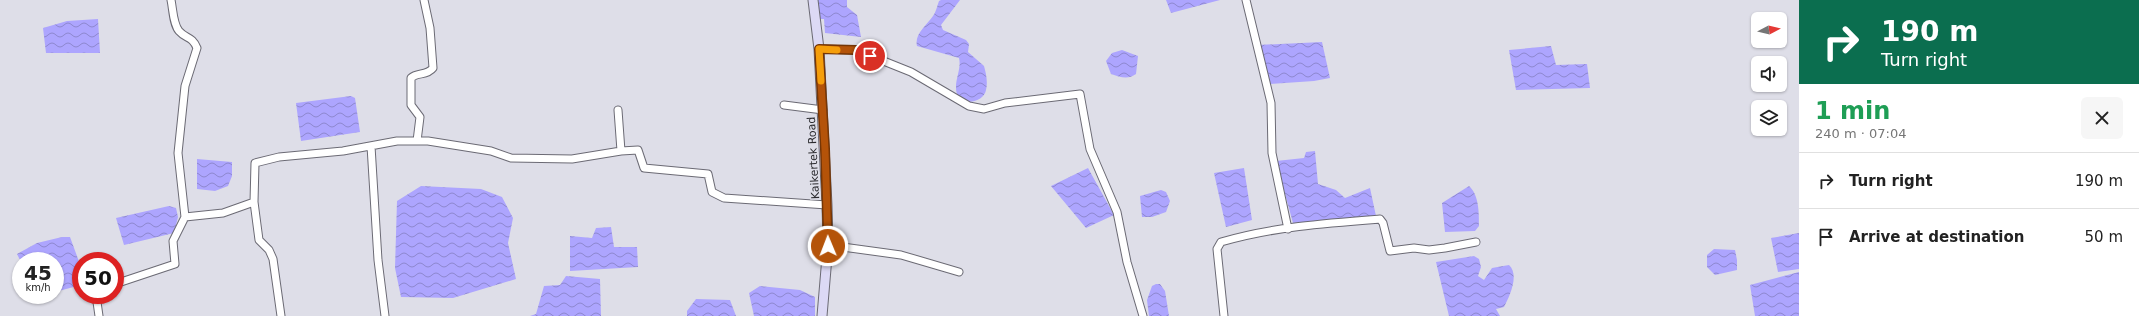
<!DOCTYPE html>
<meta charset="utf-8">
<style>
:root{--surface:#fff;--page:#f6f6f6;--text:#222;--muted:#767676;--line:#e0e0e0}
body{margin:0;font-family:"DejaVu Sans",sans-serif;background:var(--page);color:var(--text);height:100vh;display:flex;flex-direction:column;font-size:15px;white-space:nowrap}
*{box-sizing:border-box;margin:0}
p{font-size:13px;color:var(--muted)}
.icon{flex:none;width:22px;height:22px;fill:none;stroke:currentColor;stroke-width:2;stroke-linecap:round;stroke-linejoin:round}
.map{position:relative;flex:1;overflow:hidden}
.panel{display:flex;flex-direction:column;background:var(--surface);width:340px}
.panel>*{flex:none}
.banner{background:#0b6e4f;color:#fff;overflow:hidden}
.needle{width:26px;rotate:83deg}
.tools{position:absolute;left:1751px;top:12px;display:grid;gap:8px}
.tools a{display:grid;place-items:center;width:36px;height:36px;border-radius:6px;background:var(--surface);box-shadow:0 1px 3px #0004;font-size:20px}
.speed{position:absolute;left:12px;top:252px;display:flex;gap:8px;font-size:20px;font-weight:700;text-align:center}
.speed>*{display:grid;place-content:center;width:52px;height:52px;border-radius:50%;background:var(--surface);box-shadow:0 1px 3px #0004;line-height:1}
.speed small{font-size:10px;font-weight:400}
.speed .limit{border:6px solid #d22;background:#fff;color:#111}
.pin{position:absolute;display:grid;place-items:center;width:34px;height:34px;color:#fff;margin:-17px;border:2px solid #fff;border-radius:50%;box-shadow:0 1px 4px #0007}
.me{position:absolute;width:44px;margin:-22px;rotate:359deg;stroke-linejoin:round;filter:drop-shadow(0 0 3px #0008)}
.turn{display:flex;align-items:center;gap:14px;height:84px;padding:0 16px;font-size:18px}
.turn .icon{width:52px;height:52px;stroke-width:2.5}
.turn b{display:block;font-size:28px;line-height:34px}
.round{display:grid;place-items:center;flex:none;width:42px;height:42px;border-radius:6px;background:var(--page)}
.summary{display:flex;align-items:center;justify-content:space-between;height:68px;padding:0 16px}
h1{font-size:24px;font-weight:800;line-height:30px;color:#1e9e55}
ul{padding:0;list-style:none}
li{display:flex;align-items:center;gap:12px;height:56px;padding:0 16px;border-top:1px solid var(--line)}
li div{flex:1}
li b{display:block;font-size:15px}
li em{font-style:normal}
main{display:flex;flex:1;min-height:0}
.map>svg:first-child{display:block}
.water{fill:url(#water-waves)}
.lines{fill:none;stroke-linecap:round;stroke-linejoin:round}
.street-casing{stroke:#6b6a74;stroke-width:9}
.secondary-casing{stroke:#6b6a74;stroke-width:11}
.street{stroke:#fff;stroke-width:7}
.secondary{stroke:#dcd9f5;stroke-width:9}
.route-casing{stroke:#753606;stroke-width:10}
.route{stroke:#b45309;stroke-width:7}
.slow{stroke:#f59e0b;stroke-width:7}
.labels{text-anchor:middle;stroke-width:3;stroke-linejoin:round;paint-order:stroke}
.street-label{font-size:11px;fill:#2a2a2e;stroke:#dedee8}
</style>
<main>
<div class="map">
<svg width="1799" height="316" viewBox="0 0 1799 316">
<defs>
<pattern id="water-waves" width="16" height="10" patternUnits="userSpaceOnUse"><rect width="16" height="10" fill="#ada5fe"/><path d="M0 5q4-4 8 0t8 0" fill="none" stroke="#8d87ce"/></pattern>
</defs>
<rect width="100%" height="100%" fill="#dedee8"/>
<path class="water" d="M816,0h31v7l10,8 4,22 -36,-4 -1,-14h-6z
M941,0h19l-19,25 2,5 23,10 3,4 -1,8 16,14c2,7 4,16 2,24 -2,12 -23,17 -29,4 -4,-12 5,-24 2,-36l-42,-12c-3,-12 10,-21 16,-30 3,-4 4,-10 6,-15z
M1166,0h54l-49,13z
M98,19l2,34h-54l-3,-25 24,-7z
M1322,42l8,36 -16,3 -44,3 -13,-39z
M1551,46l5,19 31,-1 3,24 -74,2 -7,-40z
M1122,50l16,6 -2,18c-8,6 -16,3 -25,0l-5,-13 6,-8z
M351,96l4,2 5,34 -59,9 -5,-38z
M1315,151l3,33 18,6 9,8 25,-10 6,28 -83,7 -17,-62 28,-3 2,-6z
M197,159l35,3v14l-4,10 -13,5 -18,-2z
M1088,168l26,47 -28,13 -35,-42z
M1244,168l8,52 -26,7 -12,-54z
M421,186l60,3 21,8 11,21 -5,25 8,36 -63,19 -52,-1 -6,-29 2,-67z
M1469,186c10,9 10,26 10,40l-4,5 -30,1 -3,-29z
M1161,190l5,2 4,9 -4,11 -14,5h-10l-2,-21z
M169,206l7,2 2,9 -4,16 -50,12 -8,-27z
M611,227l3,20h23l1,20 -68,4v-35l22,2 4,-10z
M1799,233v36l-21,3 -7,-34z
M62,237h8l11,30v18l-26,7v-31l-34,1 -4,-8 20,-11z
M1714,249l21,1 2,10v10l-22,5 -8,-8v-12z
M1474,256l5,3 2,8 -3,9 6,4 8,-12 17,-3c11,10 0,32 -5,42l-8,2 4,7h-51l-13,-54z
M1799,272v44h-44l-5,-31z
M566,276l34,3 1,37h-71l6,-2 8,-28 16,-1z
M1156,284h4l5,7 4,25h-20l-2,-16 5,-14z
M760,286l40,4 15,7v19h-61l-5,-23z
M696,299l34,1 6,16h-49v-5z"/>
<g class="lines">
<g class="street-casing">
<path id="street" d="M171,0c2,9 2,24 8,31 7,8 13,5 18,17l-12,38 -7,67 7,64
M1246,0l25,103 1,50 16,76
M819,49l37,1 55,22 58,34 15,3 21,-6 75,-9 10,55 27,63 10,50 16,54
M784,105l39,5
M417,141l3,-24 -9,-12v-27c6,-6 16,-2 22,-10l-3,-40 -6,-28
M371,146l7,114 7,56
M621,151l17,-1 6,18 64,6 4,18 12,6 103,7
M254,202l5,38 10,10 4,9 8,57
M828,245l73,10 58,17
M115,284l60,-20 -2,-23 12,-24 38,-4 31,-11 1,-39 24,-6 64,-6 54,-10h31l63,10 20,7 61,1 49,-8 -3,-41
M96,295l3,21
M1224,316l-7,-67 4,-7c51,-15 106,-19 159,-23l3,4 7,28 24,-3 15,2 16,-2 31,-6"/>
</g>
<g class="secondary-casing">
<path id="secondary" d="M813,0l6,49 8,156 1,40 -6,71"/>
</g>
<use href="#street" class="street"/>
<use href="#secondary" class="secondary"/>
</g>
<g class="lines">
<g class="route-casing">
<path id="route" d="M828,246l-3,-97 -6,-100 37,1 14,6"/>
</g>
<use href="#route" class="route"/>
<path class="slow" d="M821,81l-2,-32 18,1"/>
</g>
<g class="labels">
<g class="street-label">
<text transform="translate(813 158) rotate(-93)" y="4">Kaikertek Road</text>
</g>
</g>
</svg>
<div class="tools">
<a><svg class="needle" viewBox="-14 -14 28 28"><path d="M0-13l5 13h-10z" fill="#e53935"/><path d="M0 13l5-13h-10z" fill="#767676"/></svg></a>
<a><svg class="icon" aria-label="sound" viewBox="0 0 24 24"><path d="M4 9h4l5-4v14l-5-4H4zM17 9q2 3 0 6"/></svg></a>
<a><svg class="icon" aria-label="layers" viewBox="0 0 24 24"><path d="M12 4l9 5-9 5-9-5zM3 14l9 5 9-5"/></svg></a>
</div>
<div class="speed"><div>45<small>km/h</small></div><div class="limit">50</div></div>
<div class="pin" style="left:870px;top:56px;background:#d93025"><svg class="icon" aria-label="arrive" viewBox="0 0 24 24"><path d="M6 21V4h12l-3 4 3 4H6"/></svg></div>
<svg class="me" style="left:828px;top:246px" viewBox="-20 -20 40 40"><circle r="17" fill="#b45309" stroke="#fff" stroke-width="3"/><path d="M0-11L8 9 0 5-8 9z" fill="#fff"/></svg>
</div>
<section class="panel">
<div class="banner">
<div class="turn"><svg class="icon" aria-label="right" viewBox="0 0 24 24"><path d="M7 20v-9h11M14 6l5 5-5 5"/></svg><div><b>190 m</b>Turn right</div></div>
</div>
<div class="summary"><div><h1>1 min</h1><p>240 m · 07:04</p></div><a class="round"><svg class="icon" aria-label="close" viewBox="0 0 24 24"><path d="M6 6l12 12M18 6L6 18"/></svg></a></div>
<ul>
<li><svg class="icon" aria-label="right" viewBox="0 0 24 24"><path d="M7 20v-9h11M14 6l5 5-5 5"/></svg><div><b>Turn right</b></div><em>190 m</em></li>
<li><svg class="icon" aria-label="arrive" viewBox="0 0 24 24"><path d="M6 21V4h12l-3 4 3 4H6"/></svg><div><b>Arrive at destination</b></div><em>50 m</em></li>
</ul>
</section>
</main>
